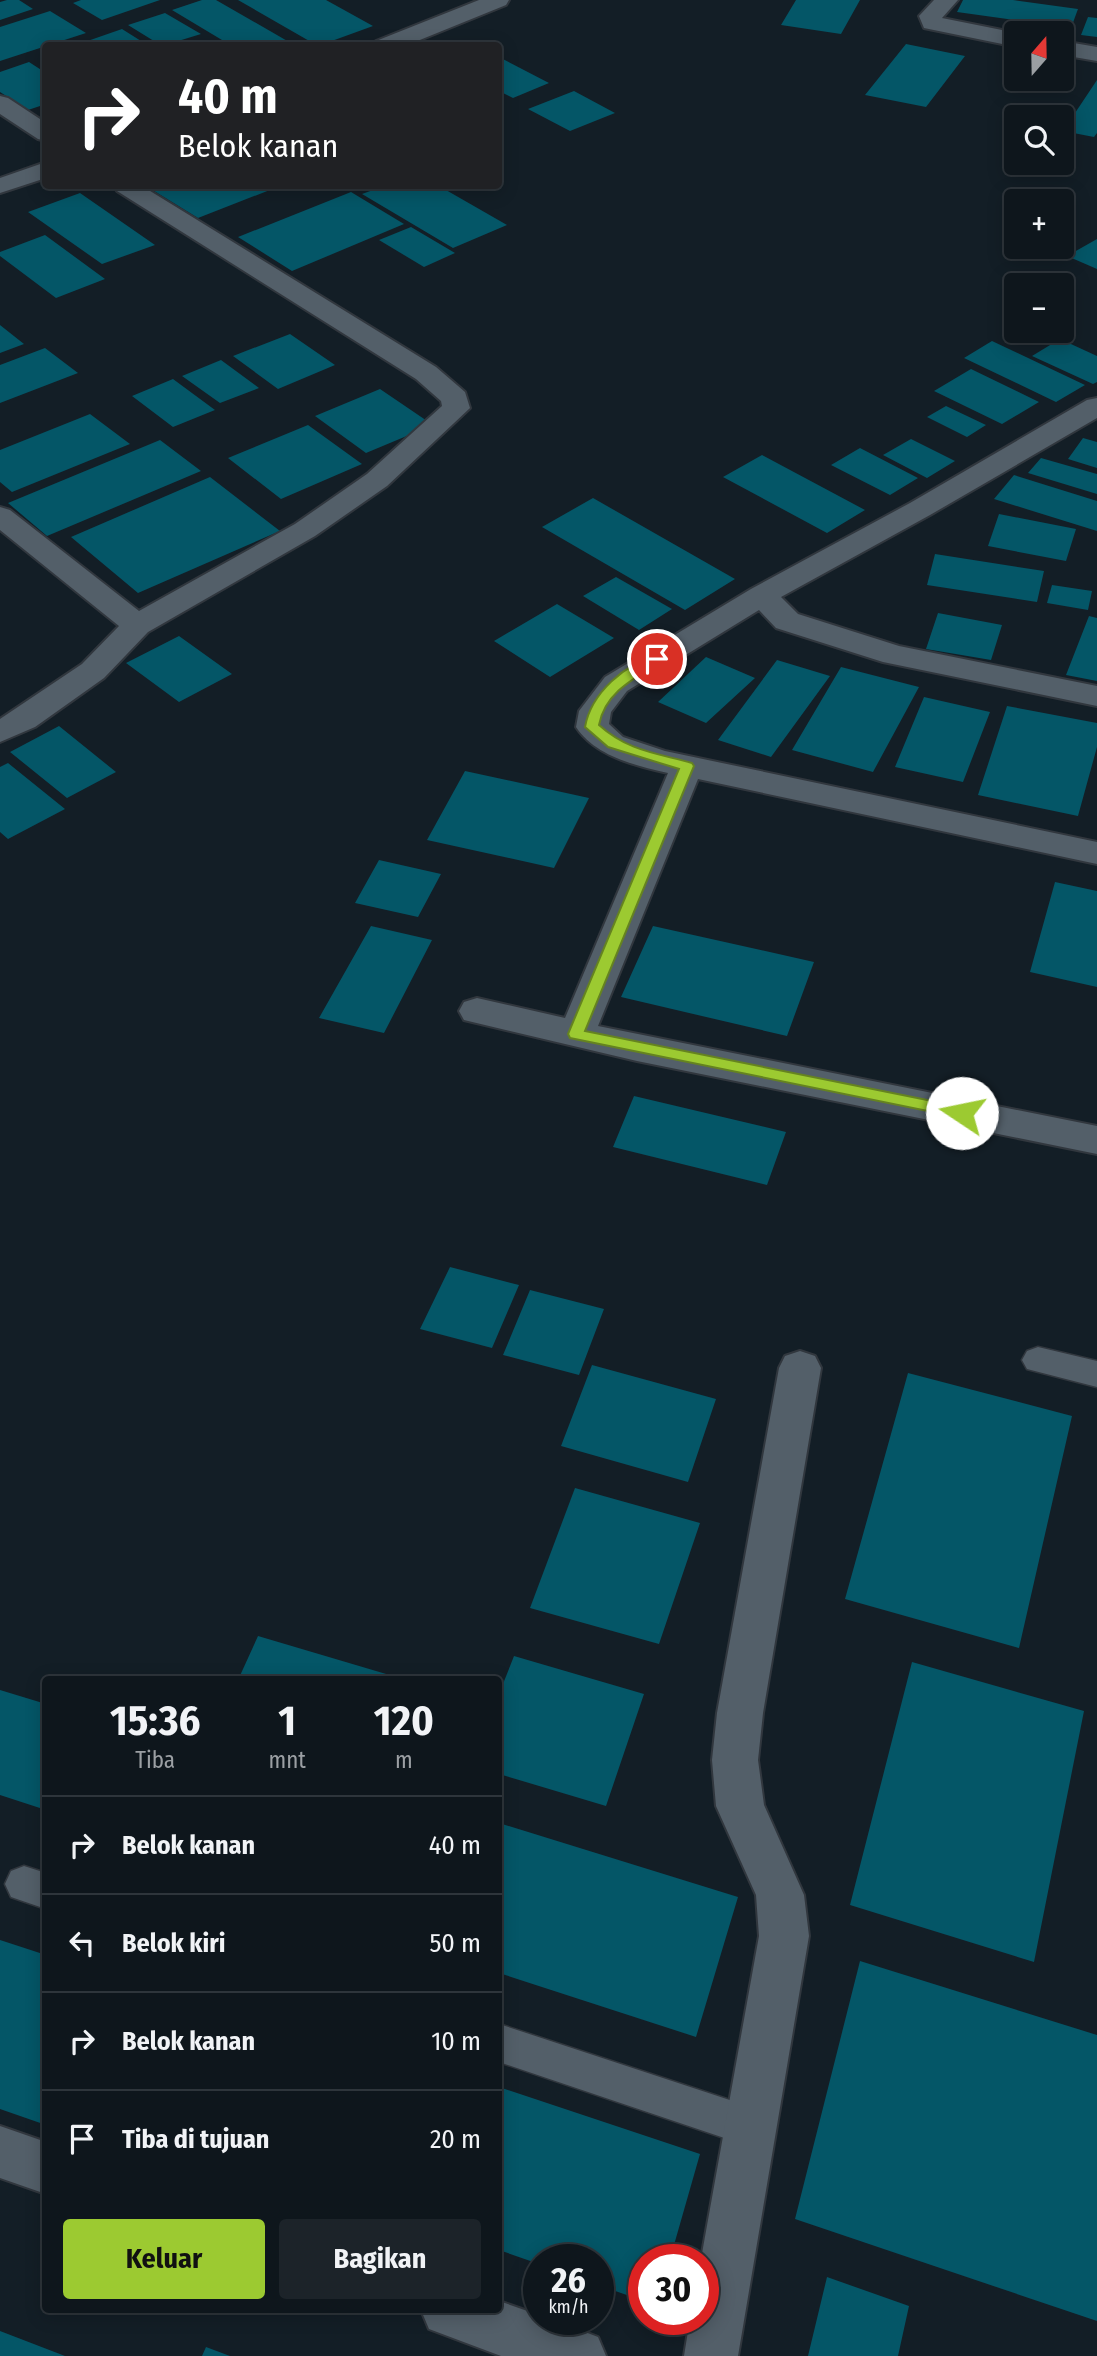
<!DOCTYPE html>
<html lang="id">
<meta charset="utf-8">
<style>
:root{--surface:#0e161c;--page:#1c2329;--text:#f1f3f6;--muted:#9b9fa3;--line:#2e353b;--accent:#9cca31}
body{margin:0;font-family:"Fira Sans Condensed",sans-serif;background:var(--page);color:var(--text);height:100vh;display:flex;flex-direction:column;font-size:26px;white-space:nowrap}
*{box-sizing:border-box;margin:0}
p{font-size:23px;color:var(--muted)}
.icon{flex:none;width:38px;height:38px;fill:none;stroke:currentColor;stroke-width:2;stroke-linecap:round;stroke-linejoin:round}
.map{position:relative;flex:1;overflow:hidden}
.drawer{position:absolute;left:42px;top:1676px;width:460px;height:637px;display:flex;flex-direction:column;background:var(--surface);border-radius:7px;box-shadow:0 4px 18px #0003,0 0 0 2px var(--line)}
.drawer>*{flex:none}
.top-card{position:absolute;left:42px;top:42px;width:460px;height:147px;border-radius:7px;box-shadow:0 4px 18px #0003,0 0 0 2px var(--line);background:#202124;color:#fff;overflow:hidden}
.needle{width:46px;rotate:20deg}
.fabs{position:absolute;left:1004px;top:21px;display:grid;gap:14px}
.fabs a{display:grid;place-items:center;width:70px;height:70px;border-radius:7px;background:var(--surface);box-shadow:0 4px 18px #0003,0 0 0 2px var(--line);font-size:35px}
.speed{position:absolute;left:523px;top:2244px;display:flex;gap:14px;font-size:35px;font-weight:700;text-align:center}
.speed>*{display:grid;place-content:center;width:91px;height:91px;border-radius:50%;background:var(--surface);box-shadow:0 4px 18px #0003,0 0 0 2px var(--line);line-height:1}
.speed small{font-size:18px;font-weight:400}
.speed .limit{border:10px solid #d22;background:#fff;color:#111}
.pin{position:absolute;display:grid;place-items:center;width:60px;height:60px;color:#fff;margin:-30px;border:4px solid #fff;border-radius:50%;box-shadow:0 2px 7px #0007}
.me{position:absolute;width:77px;margin:-38px;rotate:281deg;stroke-linejoin:round;filter:drop-shadow(0 0 5px #0008)}
.turn{display:flex;align-items:center;gap:24px;height:147px;padding:0 21px;font-size:32px}
.turn .icon{width:91px;height:91px;stroke-width:2.5}
.turn b{display:block;font-size:49px;line-height:60px}
.eta{display:flex;justify-content:space-evenly;align-items:center;height:119px;text-align:center}
.eta b{font-size:42px;font-weight:700;line-height:49px}
.action{display:flex;gap:14px;margin-top:auto;padding:14px 21px}
.action a{flex:1;height:80px;border-radius:7px;background:var(--accent);color:#111;font-size:28px;font-weight:700;line-height:80px;text-align:center}
.action a+a{background:var(--page);color:var(--text)}
ul{padding:0;list-style:none}
li{display:flex;align-items:center;gap:21px;height:98px;padding:0 21px;border-top:2px solid var(--line)}
li div{flex:1}
li b{display:block;font-size:26px}
li em{font-style:normal}
.map>svg:first-child{display:block}
.building{fill:#045667}
.lines{fill:none;stroke-linecap:round;stroke-linejoin:round}
.lane-casing{stroke:#31373e;stroke-width:3}
.street-casing{stroke:#31373e;stroke-width:4}
.lane{fill:#535f69;fill-rule:evenodd}
.street{fill:#535f69;fill-rule:evenodd}
.route{fill:#9cca31;stroke:#658320;stroke-width:2}
</style>
<div class="map">
<svg width="1097" height="2356" viewBox="0 0 1097 2356">
<rect width="100%" height="100%" fill="#131e26"/>
<path class="building" d="M7,0h12l14,9 -33,11v-18z
M81,0h79l-58,20 -29,-17z
M202,0h14l80,46h-64l-60,-36z
M238,0h88l47,26 -55,20z
M796,0h64l-19,34 -60,-9z
M963,0h50l65,9 -7,19 -114,-16z
M50,11l36,22 -86,28v-34z
M165,13l36,21 -39,12 -34,-21z
M1088,17l9,1v19l-16,-2z
M122,29l27,17h-73v-1z
M906,44l59,12 -39,51 -61,-12z
M499,57l50,26 -36,15 -14,-7z
M29,62l17,11v31l-18,6 -28,-18v-20z
M1097,80v53l-3,4 -31,-6z
M574,91l41,22 -45,18 -42,-22z
M146,186h134l-82,32z
M384,186h55l68,39 -54,23 -91,-54z
M351,192l53,32 -112,47 -54,-34z
M80,193l75,52 -53,19 -74,-52z
M411,227l44,26 -31,14 -45,-27z
M45,235l60,44 -49,19 -56,-42v-4z
M1097,239v30l-30,-13z
M0,325l24,19 -24,9z
M290,334l45,31 -57,24 -45,-33z
M1060,339l37,17v26l-4,2 -61,-28z
M992,341l93,44 -29,17 -92,-44z
M45,348l33,25 -78,30v-38z
M221,360l38,28 -39,15 -38,-27z
M971,369l68,33 -37,22 -68,-33z
M173,379l42,31 -42,17 -41,-31z
M380,389l53,36 -67,28 -51,-37z
M946,406l40,19 -19,12 -40,-20z
M90,414l40,30 -118,48 -12,-10v-32z
M308,425l54,39 -81,35 -53,-41z
M1083,438l14,4v26l-29,-9z
M911,439l44,22 -28,17 -44,-23z
M160,440l41,31 -154,65 -39,-33z
M860,448l58,30 -28,17 -59,-30z
M762,455l103,55 -38,23 -104,-56z
M1041,458l56,16v20l-69,-21z
M1014,475l83,26v30l-103,-32z
M210,477l70,54 -142,62 -67,-56z
M593,498l142,81 -50,31 -143,-83z
M999,514l77,15 -10,32 -78,-15z
M935,554l109,17 -7,31 -110,-17z
M616,577l56,32 -33,21 -56,-34z
M1052,585l40,6 -4,19 -41,-7z
M557,604l57,34 -64,39 -56,-36z
M938,613l64,12 -11,35 -65,-11z
M1089,616l8,2v63l-31,-6z
M179,636l53,38 -53,28 -53,-39z
M706,657l49,21 -49,45 -48,-21z
M777,660l53,16 -59,81 -53,-17z
M841,667l78,20 -46,85 -81,-22z
M924,697l66,15 -27,70 -68,-15z
M1007,706l90,17v24l-19,69 -100,-21z
M59,726l57,46 -49,26 -57,-46z
M8,763l57,46 -57,30 -8,-7v-65z
M465,771l124,27 -35,70 -127,-28z
M379,860l62,14 -23,43 -63,-14z
M1055,882l42,9v96l-67,-15z
M371,926l61,14 -48,93 -65,-15z
M653,926l161,36 -27,74 -166,-39z
M634,1096l152,36 -19,53 -154,-38z
M450,1267l69,18 -27,63 -72,-19z
M530,1290l74,19 -25,66 -76,-20z
M592,1365l124,34 -28,83 -127,-36z
M908,1373l164,43 -53,232 -174,-49z
M575,1488l125,35 -41,121 -129,-36z
M258,1636l145,43 -1,1h-164z
M514,1656l130,38 -38,112 -107,-32v-80z
M912,1662l172,49 -50,251 -184,-57z
M0,1690l46,14v106l-46,-15z
M499,1823l239,74 -42,140 -197,-64z
M0,1940l46,15v170l-46,-16z
M860,1961l237,74v286l-302,-102z
M499,2087l201,67 -30,105h-26v42l-46,-16v-26h-59v5l-40,-14z
M827,2277l82,29 -11,50h-90z
M0,2331l65,25h-65z
M206,2347l24,9h-28z"/>
<g class="lines">
<g class="lane-casing">
<path id="lane" d="M1038,1347l59,14v26l-70,-18 -5,-9 5,-9z
M24,1866l22,7v36l-35,-12 -6,-13 6,-13z
M499,2024l252,83 14,6 6,14 -6,14 -14,6 -252,-85z"/>
</g>
<g class="street-casing">
<path id="street" d="M479,0h30l-3,5 -101,41h-32l3,-5z
M934,0h24l-16,18 75,15v14l-93,-19 -5,-12z
M1062,41l35,6v14l-35,-6z
M0,96l8,2 38,25v18l-8,-2 -38,-25z
M46,162v16l-46,15v-15z
M114,186h28l294,181 29,25 5,16 -83,78 -72,50 -167,96 -44,46 -69,49 -35,15v-23l82,-55 37,-38 -119,-96v-23l10,3 129,101 156,-87 72,-50 75,-68 -1,-5 -25,-22 -299,-188z
M1097,398v20l-167,97 -149,82 17,17 101,32 198,40v20l-214,-44 -107,-34 -17,-18 -132,81 -16,21 -2,12 14,13 42,14 432,91v22l-399,-85 -100,247 499,100v28l-460,-93 -173,-41 -5,-9 5,-9 13,-4 88,20 103,-245c-32,-7 -73,-17 -92,-46l3,-16 26,-34 146,-88 159,-86 177,-103z
M800,1351l15,5 6,12 -58,345 -5,47 6,45 40,90 5,41 -71,420h-54l6,-37h14v-60h-3l58,-323 -3,-41 -40,-89 -4,-46 5,-47 62,-345 6,-12z
M0,2126l46,16v52l-46,-16z
M499,2301l40,14v4h12l47,18 8,19h-105l-72,-27 -8,-19h78z"/>
</g>
<use href="#lane" class="lane"/>
<use href="#street" class="street"/>
</g>
<path class="route" d="M657,655l5,1v5c-27,17 -57,31 -63,64 29,26 57,28 93,38l2,3 -109,265 377,76 5,2 2,4 -2,4 -5,1 -392,-80 -2,-4 111,-265 -71,-22 -23,-20c6,-34 40,-63 72,-72z"/>
</svg>
<div class="fabs">
<a><svg class="needle" viewBox="-14 -14 28 28"><path d="M0-13l5 13h-10z" fill="#e53935"/><path d="M0 13l5-13h-10z" fill="#9b9fa3"/></svg></a>
<a><svg class="icon" aria-label="search" viewBox="0 0 24 24"><circle cx="10" cy="10" r="6"/><path d="M15 15l6 6"/></svg></a>
<a>+</a>
<a>−</a>
</div>
<div class="speed"><div>26<small>km/h</small></div><div class="limit">30</div></div>
<div class="pin" style="left:657px;top:659px;background:#d93025"><svg class="icon" aria-label="arrive" viewBox="0 0 24 24"><path d="M6 21V4h12l-3 4 3 4H6"/></svg></div>
<svg class="me" style="left:962px;top:1113px" viewBox="-20 -20 40 40"><circle r="19" fill="#fff"/><path d="M0-13L10 11 0 6-10 11z" fill="#9cca31"/></svg>
<div class="top-card">
<div class="turn"><svg class="icon" aria-label="right" viewBox="0 0 24 24"><path d="M7 20v-9h11M14 6l5 5-5 5"/></svg><div><b>40 m</b>Belok kanan</div></div>
</div>
<section class="drawer">
<div class="eta">
<div><b>15:36</b><p>Tiba</p></div>
<div><b>1</b><p>mnt</p></div>
<div><b>120</b><p>m</p></div>
</div>
<ul>
<li><svg class="icon" aria-label="right" viewBox="0 0 24 24"><path d="M7 20v-9h11M14 6l5 5-5 5"/></svg><div><b>Belok kanan</b></div><em>40 m</em></li>
<li><svg class="icon" aria-label="left" viewBox="0 0 24 24"><path d="M17 20v-9H6M10 6l-5 5 5 5"/></svg><div><b>Belok kiri</b></div><em>50 m</em></li>
<li><svg class="icon" aria-label="right" viewBox="0 0 24 24"><path d="M7 20v-9h11M14 6l5 5-5 5"/></svg><div><b>Belok kanan</b></div><em>10 m</em></li>
<li><svg class="icon" aria-label="arrive" viewBox="0 0 24 24"><path d="M6 21V4h12l-3 4 3 4H6"/></svg><div><b>Tiba di tujuan</b></div><em>20 m</em></li>
</ul>
<div class="action"><a>Keluar</a><a>Bagikan</a></div>
</section>
</div>
